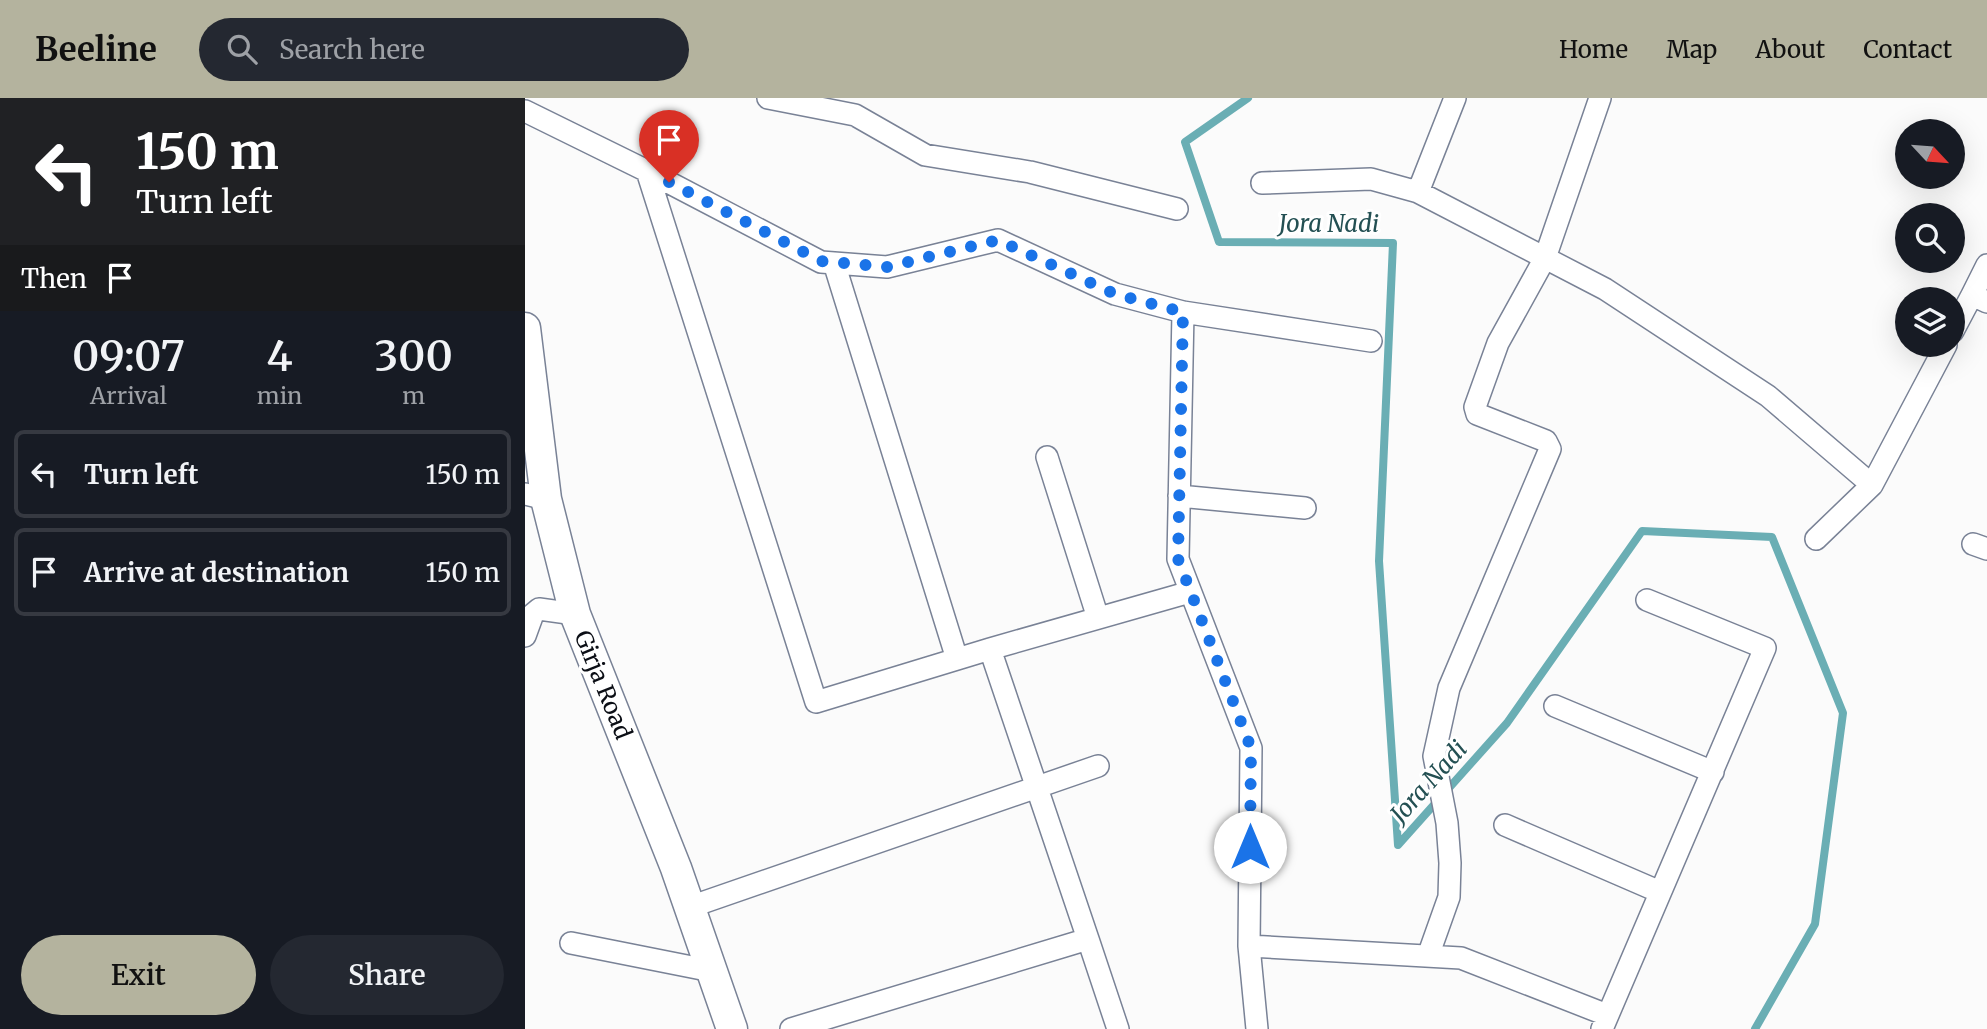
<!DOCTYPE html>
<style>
:root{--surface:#171b24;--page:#242831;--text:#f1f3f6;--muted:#9ea1a6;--line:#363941;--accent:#b4b39e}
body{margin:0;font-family:Merriweather,serif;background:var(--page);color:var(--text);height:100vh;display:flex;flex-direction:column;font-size:26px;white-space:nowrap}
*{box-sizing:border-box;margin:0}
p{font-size:23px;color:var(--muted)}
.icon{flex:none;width:38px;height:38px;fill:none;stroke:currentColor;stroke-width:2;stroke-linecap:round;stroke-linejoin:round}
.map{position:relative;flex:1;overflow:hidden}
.details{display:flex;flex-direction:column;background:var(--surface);width:525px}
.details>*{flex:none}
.guide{background:#202124;color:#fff;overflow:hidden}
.needle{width:46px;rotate:116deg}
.tools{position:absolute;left:1370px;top:21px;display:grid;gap:14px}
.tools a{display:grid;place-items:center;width:70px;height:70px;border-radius:50%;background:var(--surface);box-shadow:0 7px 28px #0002;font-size:35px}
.pin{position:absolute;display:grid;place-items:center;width:60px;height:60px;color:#fff;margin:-72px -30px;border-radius:50% 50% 50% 0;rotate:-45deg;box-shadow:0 0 7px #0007}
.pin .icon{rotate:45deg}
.me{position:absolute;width:77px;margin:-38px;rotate:0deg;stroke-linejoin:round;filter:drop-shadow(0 0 5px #0008)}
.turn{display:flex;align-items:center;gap:24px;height:147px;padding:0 21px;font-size:32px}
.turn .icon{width:91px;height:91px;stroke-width:2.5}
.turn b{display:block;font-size:49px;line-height:60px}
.then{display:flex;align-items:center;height:66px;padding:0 21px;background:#0003;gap:14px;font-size:26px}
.eta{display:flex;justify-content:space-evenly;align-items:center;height:119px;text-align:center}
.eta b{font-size:42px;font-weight:600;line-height:49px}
.primary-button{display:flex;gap:14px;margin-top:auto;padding:14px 21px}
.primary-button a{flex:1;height:80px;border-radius:42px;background:var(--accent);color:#111;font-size:28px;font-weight:600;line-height:80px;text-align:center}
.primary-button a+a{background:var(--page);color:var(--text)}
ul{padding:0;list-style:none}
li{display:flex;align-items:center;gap:21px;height:88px;margin:0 14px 10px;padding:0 7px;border:4px solid var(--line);border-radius:10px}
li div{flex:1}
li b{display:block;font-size:26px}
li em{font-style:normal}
header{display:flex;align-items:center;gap:42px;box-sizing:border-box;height:98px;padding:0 35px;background:var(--accent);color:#111}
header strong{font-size:33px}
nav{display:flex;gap:38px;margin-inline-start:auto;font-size:24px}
.search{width:490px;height:63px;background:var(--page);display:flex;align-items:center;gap:18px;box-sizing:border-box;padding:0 24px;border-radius:38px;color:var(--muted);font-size:26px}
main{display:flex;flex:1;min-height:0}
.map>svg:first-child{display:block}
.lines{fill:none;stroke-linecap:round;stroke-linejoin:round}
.stream{stroke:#6aaeb4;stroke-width:8}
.street-casing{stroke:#798296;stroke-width:24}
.secondary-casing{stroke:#798296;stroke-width:33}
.street{stroke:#fff;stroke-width:21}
.secondary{stroke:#fff;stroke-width:30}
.route{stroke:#1a73e8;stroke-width:12;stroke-dasharray:0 21.6}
.labels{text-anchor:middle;stroke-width:6;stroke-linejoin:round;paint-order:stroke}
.street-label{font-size:23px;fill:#0b0e15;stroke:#fff}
.water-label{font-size:24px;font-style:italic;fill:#245053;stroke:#fff}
</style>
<header>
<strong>Beeline</strong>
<div class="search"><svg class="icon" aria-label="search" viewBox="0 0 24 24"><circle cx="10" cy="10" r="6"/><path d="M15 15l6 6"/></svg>Search here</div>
<nav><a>Home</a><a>Map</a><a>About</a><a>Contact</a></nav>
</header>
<main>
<section class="details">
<div class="guide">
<div class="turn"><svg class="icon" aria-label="left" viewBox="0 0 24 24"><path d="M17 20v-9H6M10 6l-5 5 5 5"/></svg><div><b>150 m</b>Turn left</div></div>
<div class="then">Then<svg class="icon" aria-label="arrive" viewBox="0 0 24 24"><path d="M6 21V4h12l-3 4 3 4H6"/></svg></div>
</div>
<div class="eta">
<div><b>09:07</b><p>Arrival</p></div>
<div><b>4</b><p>min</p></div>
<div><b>300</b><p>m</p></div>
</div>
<ul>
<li><svg class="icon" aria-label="left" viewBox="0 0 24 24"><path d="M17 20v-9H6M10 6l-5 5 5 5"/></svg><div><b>Turn left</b></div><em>150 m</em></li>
<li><svg class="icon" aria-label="arrive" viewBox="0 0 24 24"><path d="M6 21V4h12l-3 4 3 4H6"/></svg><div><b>Arrive at destination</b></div><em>150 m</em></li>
</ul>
<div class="primary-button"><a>Exit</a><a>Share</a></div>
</section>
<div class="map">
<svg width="1462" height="931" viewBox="0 0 1462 931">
<rect width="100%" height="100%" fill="#fbfbfb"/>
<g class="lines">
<path class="stream" d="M723,0l-63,44 34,100 174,1 -14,318 19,284 109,-122 135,-192 130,6 71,176 -28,211 -60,105"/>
<g class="street-casing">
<path id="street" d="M243,0l87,17 70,40 105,17 147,37
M0,13l122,60 169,531 174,-53 200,-57
M122,73l174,91 66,5 111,-27 117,54 68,18 188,29
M737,85l109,-4 47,13 187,97 163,107 104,89
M893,94l37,-94
M309,165l123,396
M1462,167l-15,30 15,7
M658,214l-5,247 73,189 -2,198 8,83
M1428,233l19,-36
M522,359l51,161
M0,396l21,5
M654,398l126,12
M1291,441l56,-54 74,-140
M1448,446l14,5
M0,538l8,-22 6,-5 36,5
M1030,608l158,66
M980,727l155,67
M165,809l408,-141
M563,841l30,90
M46,845l141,28
M724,848l212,12 146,57
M903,858l21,-59 1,-34 -3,-40 -13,-67 15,-68 101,-239 -4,-8 -69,-27 -2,-7 23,-64 47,-85 55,-160
M266,931l297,-90 -98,-290
M1077,931l163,-381 -118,-48"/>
</g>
<g class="secondary-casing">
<path id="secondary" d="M0,230l21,171 29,115 101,254 56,161"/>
</g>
<use href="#street" class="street"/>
<use href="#secondary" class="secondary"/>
</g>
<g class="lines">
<path class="route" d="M144,84l152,79 66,6 111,-27 117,54 68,18 -5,247 73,189 -1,99"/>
</g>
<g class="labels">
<g class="street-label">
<text transform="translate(78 587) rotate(68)" y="8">Girja Road</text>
</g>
<g class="water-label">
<text x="804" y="134">Jora Nadi</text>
<text transform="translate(904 684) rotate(-48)" y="8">Jora Nadi</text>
</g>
</g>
</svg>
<div class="tools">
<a><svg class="needle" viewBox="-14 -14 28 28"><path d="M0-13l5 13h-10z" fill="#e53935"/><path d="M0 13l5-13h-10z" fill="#9ea1a6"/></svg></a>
<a><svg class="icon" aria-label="search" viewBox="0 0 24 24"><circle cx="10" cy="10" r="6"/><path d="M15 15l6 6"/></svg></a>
<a><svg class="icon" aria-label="layers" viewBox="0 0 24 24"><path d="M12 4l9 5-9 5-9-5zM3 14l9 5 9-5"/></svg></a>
</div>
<div class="pin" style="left:144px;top:84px;background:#d93025"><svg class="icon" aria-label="arrive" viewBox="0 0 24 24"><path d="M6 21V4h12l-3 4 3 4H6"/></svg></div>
<svg class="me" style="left:725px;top:749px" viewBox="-20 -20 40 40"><circle r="19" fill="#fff"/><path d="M0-13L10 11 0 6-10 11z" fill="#1a73e8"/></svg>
</div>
</main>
